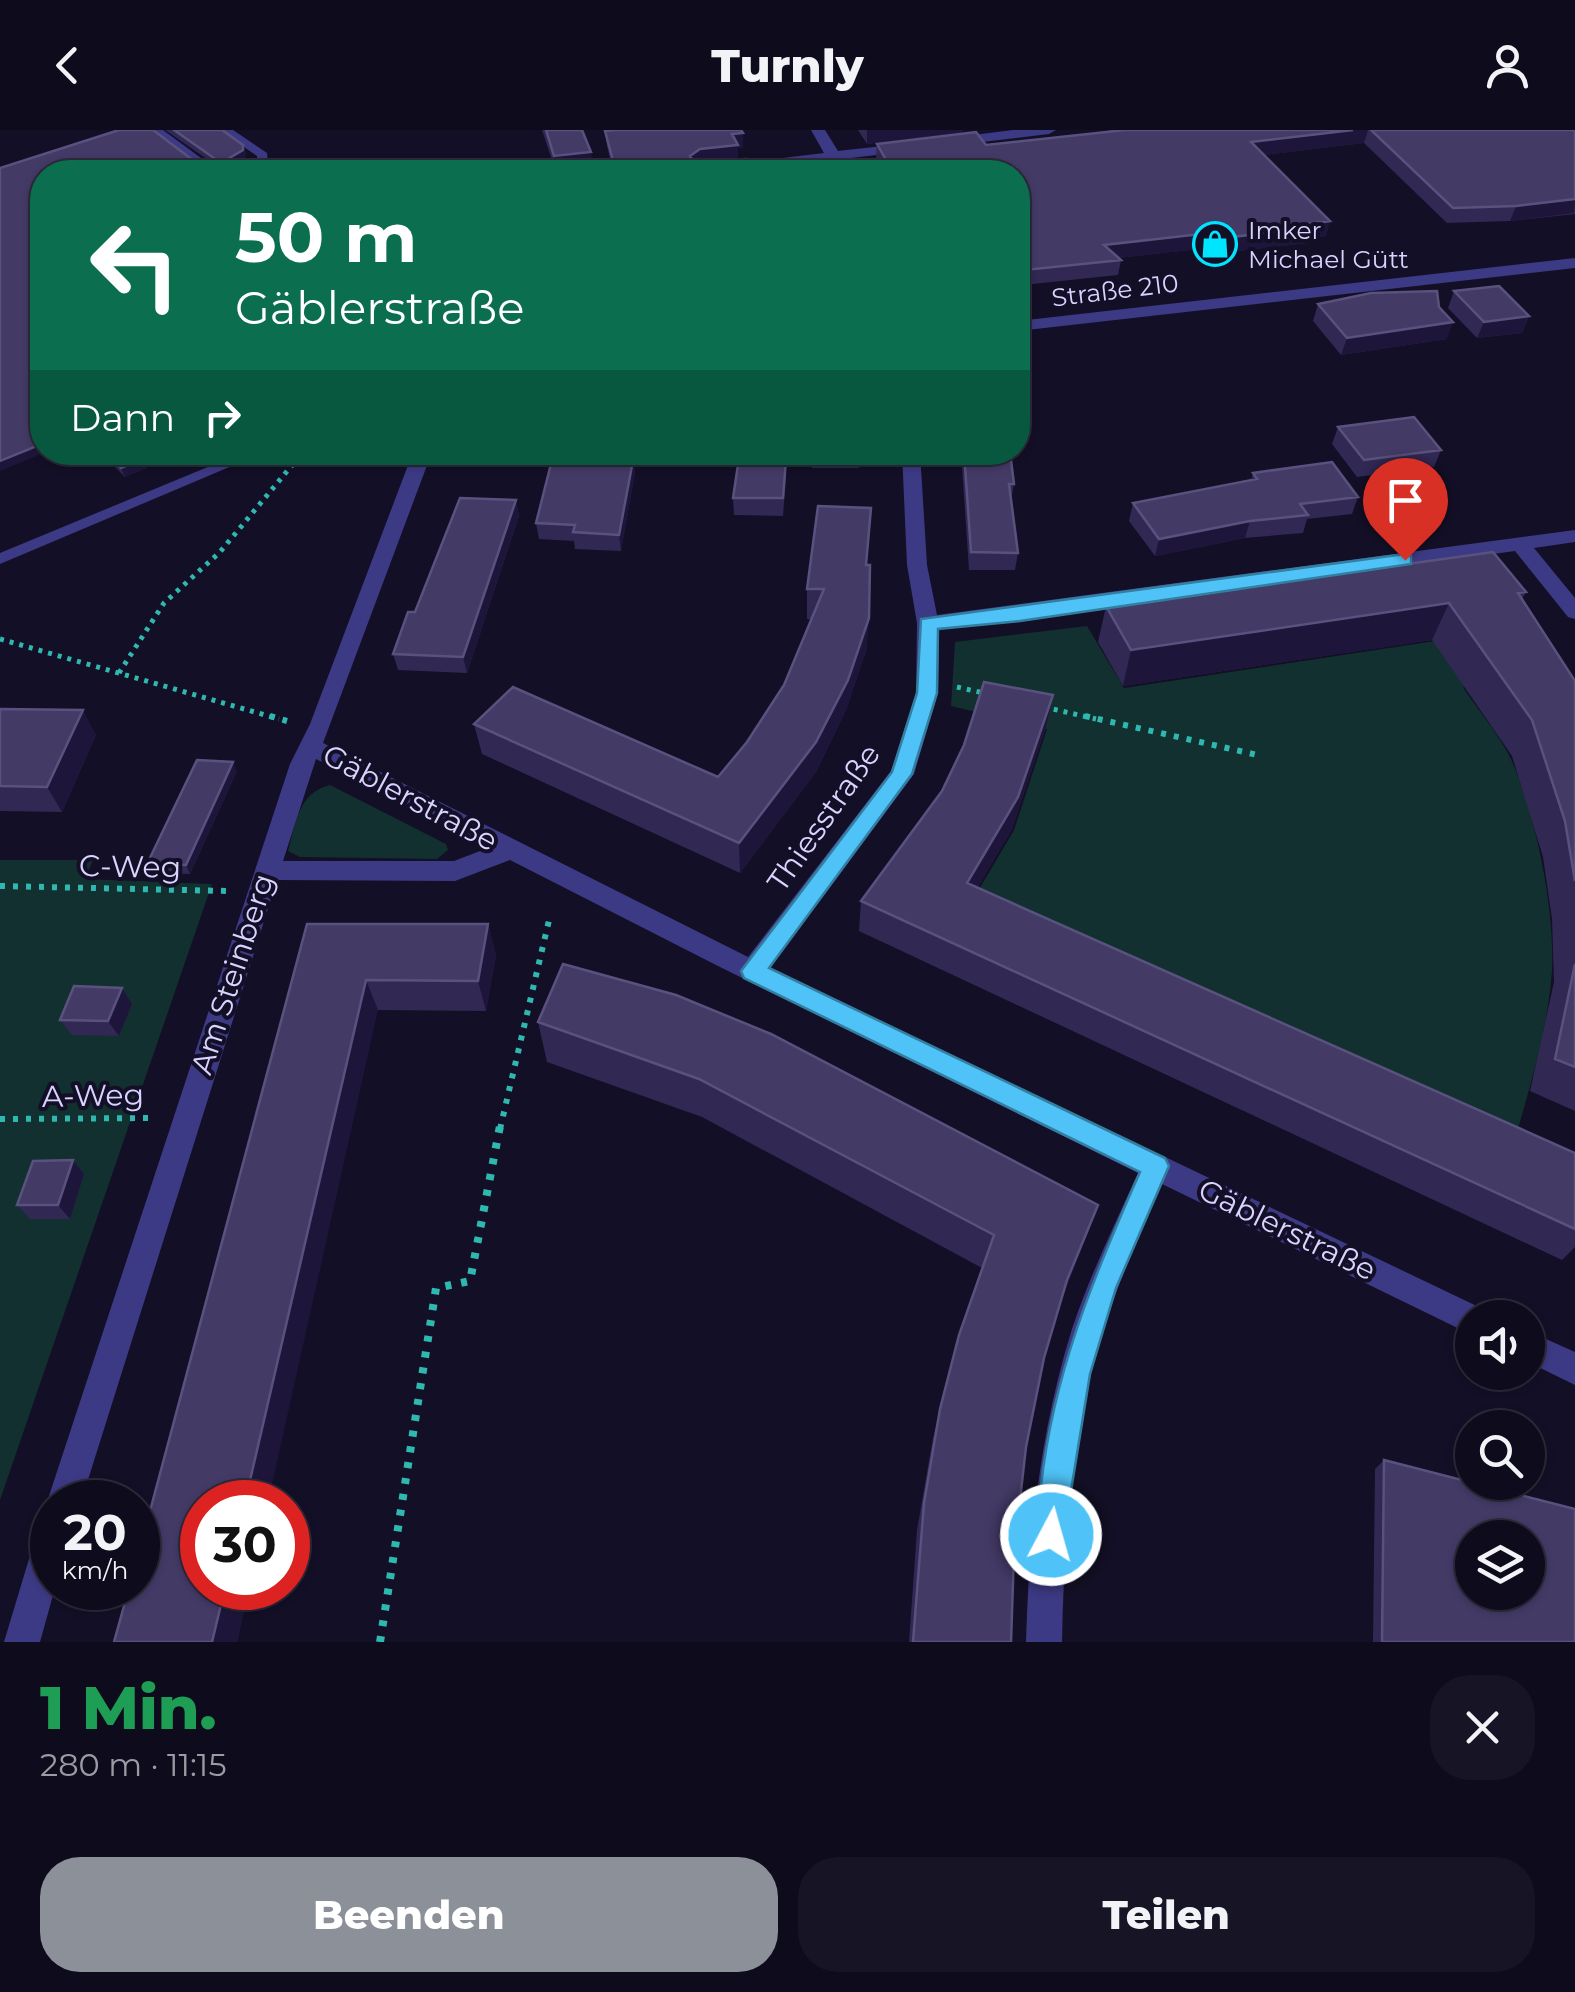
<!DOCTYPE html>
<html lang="de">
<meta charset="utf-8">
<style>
:root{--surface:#0e0b1c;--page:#171425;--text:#f1f3f6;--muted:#9b9ba3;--line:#2e2b3b;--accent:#8c9099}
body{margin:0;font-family:Montserrat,sans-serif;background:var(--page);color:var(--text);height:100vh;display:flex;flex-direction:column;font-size:38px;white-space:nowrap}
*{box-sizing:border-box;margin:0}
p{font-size:32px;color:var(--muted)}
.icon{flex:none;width:55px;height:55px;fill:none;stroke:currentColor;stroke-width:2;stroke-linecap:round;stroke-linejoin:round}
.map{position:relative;height:1512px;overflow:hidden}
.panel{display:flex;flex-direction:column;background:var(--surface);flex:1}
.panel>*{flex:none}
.top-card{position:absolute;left:30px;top:30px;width:1000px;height:305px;border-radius:40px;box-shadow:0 2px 8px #0004,0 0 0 2px var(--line);background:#0b6e4f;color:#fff;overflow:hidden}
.buttons{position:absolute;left:1455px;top:1170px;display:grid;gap:20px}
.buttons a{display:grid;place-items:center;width:90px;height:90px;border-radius:50%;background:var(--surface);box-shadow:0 2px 8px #0004,0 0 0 2px var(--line);font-size:50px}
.speed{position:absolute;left:30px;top:1350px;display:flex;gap:20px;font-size:50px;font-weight:700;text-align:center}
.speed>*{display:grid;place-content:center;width:130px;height:130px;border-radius:50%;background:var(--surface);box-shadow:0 2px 8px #0004,0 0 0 2px var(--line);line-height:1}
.speed small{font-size:25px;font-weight:400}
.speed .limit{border:15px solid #d22;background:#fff;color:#111}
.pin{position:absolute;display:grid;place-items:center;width:85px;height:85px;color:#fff;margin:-102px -42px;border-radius:50% 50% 50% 0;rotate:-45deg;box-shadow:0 0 10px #0007}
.pin .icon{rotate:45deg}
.me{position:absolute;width:110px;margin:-55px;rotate:6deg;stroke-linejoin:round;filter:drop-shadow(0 0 8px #0008)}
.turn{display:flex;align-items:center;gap:35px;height:210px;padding:0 40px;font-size:45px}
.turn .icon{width:130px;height:130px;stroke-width:2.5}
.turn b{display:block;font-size:70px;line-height:85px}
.then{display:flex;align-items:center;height:95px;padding:0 40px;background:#0003;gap:20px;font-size:38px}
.round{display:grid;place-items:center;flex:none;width:105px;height:105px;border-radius:40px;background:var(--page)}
.headline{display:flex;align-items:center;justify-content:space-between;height:170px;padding:0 40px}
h1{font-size:60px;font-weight:800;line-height:75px;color:#1e9e55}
.action{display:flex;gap:20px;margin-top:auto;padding:20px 40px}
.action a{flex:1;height:115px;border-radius:40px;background:var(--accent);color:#fff;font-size:40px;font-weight:800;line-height:115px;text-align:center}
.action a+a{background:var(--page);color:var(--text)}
header{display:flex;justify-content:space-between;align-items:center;height:130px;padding:0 40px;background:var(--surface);font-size:45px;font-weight:800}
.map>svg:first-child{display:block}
.green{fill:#12302f}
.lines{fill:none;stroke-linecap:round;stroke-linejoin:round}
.path-far2{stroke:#2fb8b0;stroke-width:5;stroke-dasharray:4 6;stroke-linecap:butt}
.path-far1{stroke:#2fb8b0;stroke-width:6;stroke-dasharray:5 8;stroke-linecap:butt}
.path{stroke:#2fb8b0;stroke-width:8;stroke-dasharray:6 10;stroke-linecap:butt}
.service{fill:#3d3a85;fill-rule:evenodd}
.minor{fill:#3d3a85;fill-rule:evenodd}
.wall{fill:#312854}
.shaded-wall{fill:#1d163a}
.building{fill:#433a66;stroke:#5a527e;stroke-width:2.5;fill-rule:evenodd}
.route{fill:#4fc3f7;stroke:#337fa1;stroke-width:2.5}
.labels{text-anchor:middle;stroke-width:8;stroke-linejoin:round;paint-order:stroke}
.far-poi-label{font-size:25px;fill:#d9d4ff;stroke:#130f26;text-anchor:start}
.far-street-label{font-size:25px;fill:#d9d4ff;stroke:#130f26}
.street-label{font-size:30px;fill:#d9d4ff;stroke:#130f26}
</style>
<header><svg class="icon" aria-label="back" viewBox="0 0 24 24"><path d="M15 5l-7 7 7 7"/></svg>Turnly<svg class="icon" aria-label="person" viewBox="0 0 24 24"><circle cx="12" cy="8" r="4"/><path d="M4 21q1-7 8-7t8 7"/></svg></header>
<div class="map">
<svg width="1575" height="1512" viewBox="0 0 1575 1512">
<rect width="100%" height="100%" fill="#130f26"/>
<path class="green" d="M1087,496l37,62 384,-58 -22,53 -23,4c15,23 35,46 47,70 26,56 48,164 41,225 -6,61 -26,120 -42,179l-544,-248 49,-83 33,-101 -96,-23 4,-64z
M330,655l116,59 2,6 -11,9 -137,-2 -12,-6c8,-28 10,-58 42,-66z
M0,730h93l-8,19 127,5 -212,616z"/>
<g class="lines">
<path class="path-far2" d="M0,509l279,80
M119,543l45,-70 56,-51 83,-100
M957,557l31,7
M1044,577l52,12"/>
<path class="path-far1" d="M270,586l17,5
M1085,586l177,40
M0,756l228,5
M0,989l154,-1
M500,999l50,-213"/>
<path class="path" d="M380,1512l56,-354 34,-7 30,-155"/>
<path class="service" d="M149,0h14l57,42h-13z
M219,0h14l34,23 2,19h-12v-16z
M244,322h21l-265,112v-11z"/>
<path class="minor" d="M811,0h14l13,21 72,-8 7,4 -7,4 -67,8 5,10 -3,3h-9l-7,-11 -95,11h-40l7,-4 123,-15z
M1013,0h43l-7,4 -100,12 -7,-4 7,-4z
M1575,128v10l-557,63v-10z
M413,322h19l-109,291 425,214 143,-186 25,-78 1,-70 -10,-58 -5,-113h18l7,113 10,50 638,-85v12l-41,6 41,50v21l-7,-2 -53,-66 -576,78 -1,64 -24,81 -144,194 713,341 3,9h-14v17l-310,-151c-21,47 -42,93 -57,142 -33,101 -41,210 -43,316h-36c3,-106 14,-211 46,-313 18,-54 43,-105 66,-156l-420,-207 -208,-106 -55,21 -178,-1 -196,622h-29v12l-5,-12 243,-738 20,-40zM316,629l172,89 -34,13h-171z
M1528,1201l47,21v33l-47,-23z
M52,1392l3,66 -15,54h-36l31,-103 5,-12z"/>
</g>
<path class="wall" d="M165,0h57l24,23 -1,5 -21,13z
M542,0h40l9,22 1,16 -36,4z
M858,0h105l-1,2 -95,12z
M1109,0h466v84l-65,7 -63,2 -83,-80 -100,12 62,81 -17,2 -1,5 -106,12 -4,-6 -80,9 3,2 -3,15 -95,10 -5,-10v-103h-134l-8,-13 1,-15 109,1 125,-13z
M605,1l138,17h-5v12l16,12h-141l-6,-26z
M1454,161l75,25 -7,17 -45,5 -29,-30z
M1318,174l121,3 8,32 -106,16 -28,-34z
M1338,297l103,23 -7,17 -77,10 -25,-33z
M100,322h83l-58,25z
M813,322h47l-1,16h-47z
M961,322h49l4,32 -3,16 7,53 -3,17h-46z
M635,342l-14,79 -46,-2 -1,-8 -35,-2 -3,-16z
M1253,343l105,24 -6,17 -45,5 -4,14 -58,5 -90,18 -26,-35 4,-18 118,-23z
M786,346l-3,40 -49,-1 -1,-17z
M516,370l3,16 -52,157 -69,-3 -5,-16 22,-42z
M867,435v83l-21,62 -30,62 -76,101 -258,-119 -8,-30 244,53 29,-35 37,-57 28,-65 -5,-1v-30z
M1526,462l-4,7 53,82v430l-45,-20 24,-109 -2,-63 -9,-62 -31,-101 -80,-116 -309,46 -25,-44 8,-36z
M1053,565l-7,32 -34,102 -34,58 597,266v94l-13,13 -703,-329 2,-30z
M0,579l96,26 -34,77 -62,-1z
M237,641l-47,103 -39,-1 -4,-9z
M307,794h181l8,31 -10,56 -108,-1 -176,578h47l-12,54h-123z
M122,858l10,16 -13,32 -47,-1 -12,-15z
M538,892l560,183 -35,91 -19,62 -18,89 -12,106 -3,89h-102l8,-112 16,-92 26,-103 23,-67 -280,-151 -155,-55z
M73,1030l11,14 -14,45h-40l-13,-14z
M1384,1330l191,182h-202l2,-173z"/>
<path class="shaded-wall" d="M867,0h96l-1,2 -95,12z
M1353,0h15l-4,13 -116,14 3,-15z
M743,3v15h-5v12l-48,11v-15l10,-7 32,-15z
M243,15l3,8 -1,5 -21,13 -3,-8z
M591,22l1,16 -36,4 -2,-16z
M1575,69l-1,14 -64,8 6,-15z
M1330,91l-4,15 -17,2 -1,5 -106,12 4,-15z
M1201,104l-3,15 -97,11 3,-15z
M1529,186l-7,17 -45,5 7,-16z
M1453,192l-6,17 -106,16 6,-17z
M42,314v8h4l-46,19v-10z
M159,322h24l-58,25 -4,-9z
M634,325l1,17 -14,79 -2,-16z
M516,370l3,16 -52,157 -4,-16z
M1250,391l-5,17 -90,18 4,-17z
M1449,473l-17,37 -309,46 8,-36z
M869,488l-2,30 -21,62 -30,62 -76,101 -1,-30z
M1053,565l-7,32 -34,102 -49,85 4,-31z
M83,580l13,25 -34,77 -15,-25z
M233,632l4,9 -47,103 -4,-9z
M488,794l8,31 -10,56 -8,-30z
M366,850l12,30 -110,492h-23z
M122,858l10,16 -13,32 -11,-15z
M73,1030l11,14 -14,45 -12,-14z
M1098,1075l-13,36 -30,73 12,-34z
M225,1458h24l-12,54h-25z"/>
<path class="building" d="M119,0h34l49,37 12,1 -7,4h-165v272l-42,17v-293z
M174,0h48l21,15v5l-22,13z
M546,0h36l9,22 -37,4z
M615,0h126l2,3 -11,1 6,11 -38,4 -10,7 3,5 53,-2 8,13h-138l-11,-41z
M1125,0h228l-102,12 79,79 -22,3 4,4 -106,12 -5,-6 -97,11 17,15 -96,10 -7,-13v-85h-125l-16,-28 99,-12 10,13z
M1371,0h204v69l-59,7 -63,2z
M1499,156l30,30 -45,6 -30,-31z
M1437,161l2,16 14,15 -106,16 -29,-34 53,-11z
M1414,287l27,33 -77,10 -26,-33z
M105,322h54l-38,16z
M554,322l80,3 -15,80 -46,-3 2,-7 -39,-2z
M964,322h46l4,32h-5l9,69 -47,-1z
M739,328l47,1 -3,39h-50z
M1332,332l26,35 -58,7 8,11 -58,6 -91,18 -26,-36 124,-24 -4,-6z
M460,368l56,2 -53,157 -70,-3 15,-42h7z
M818,376l53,2 -5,57h4l-1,53 -21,62 -32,62 -77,101 -265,-119 39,-37 205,90 29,-35 37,-57 40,-96h-17z
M1493,422l33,40 -8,1 57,88v200l-10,-60 -33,-101 -83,-117 -318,47 -25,-44z
M984,552l69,13 -35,102 -51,86 608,270v76l-714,-328 81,-110 22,-46z
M0,579l83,1 -36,77 -47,-1z
M197,630l36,2 -47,103 -39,-1z
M307,794h181l-10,57 -112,-1 -121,522h-43v86h23l-13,54h-98l15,-54h9v-32z
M563,834l113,31 95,39 327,171 -31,75 -23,78 -18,89 -12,106 -3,89h-98l11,-139 16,-94 19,-74 35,-100 -295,-156 -161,-57z
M1575,834v103l-20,-8z
M74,856l48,2 -14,33 -48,-1z
M73,1030l-15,45h-41l16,-44z
M1384,1330l191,49v133h-193zM1472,1408h56v54h-56z"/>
<path class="route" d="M1405,424l6,2v8l-391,57 -82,8 -1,64 -25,81 -143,194 396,190 4,8 -53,122 -26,86 -28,172 -11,5 -11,-5c-8,-18 -2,-41 1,-60 12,-112 54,-213 99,-314l-396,-194 -3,-7 151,-199 25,-79 4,-74z"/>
<defs>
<g id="shop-ring" transform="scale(2.25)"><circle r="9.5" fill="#130f26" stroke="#00e5ff" stroke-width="1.5"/><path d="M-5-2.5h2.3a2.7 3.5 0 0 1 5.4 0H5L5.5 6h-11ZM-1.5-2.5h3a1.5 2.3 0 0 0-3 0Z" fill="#00e5ff"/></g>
</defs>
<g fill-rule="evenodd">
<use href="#shop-ring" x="1215" y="114"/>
</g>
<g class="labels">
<g class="far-poi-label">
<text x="1248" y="109">Imker<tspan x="1248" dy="29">Michael Gütt</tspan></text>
</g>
<g class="far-street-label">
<text transform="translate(1115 160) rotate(-7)" y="9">Straße 210</text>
</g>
<g class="street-label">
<text transform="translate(410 668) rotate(28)" y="10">Gäblerstraße</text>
<text transform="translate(824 688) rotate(-55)" y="10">Thiesstraße</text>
<text transform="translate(130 737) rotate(1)" y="10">C-Weg</text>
<text transform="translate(233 844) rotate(-72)" y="10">Am Steinberg</text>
<text transform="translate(93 966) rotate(-1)" y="10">A-Weg</text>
<text transform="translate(1287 1100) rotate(26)" y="10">Gäblerstraße</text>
</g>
</g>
</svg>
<div class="buttons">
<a><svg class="icon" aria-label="sound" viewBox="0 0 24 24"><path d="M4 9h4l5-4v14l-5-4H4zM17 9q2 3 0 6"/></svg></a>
<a><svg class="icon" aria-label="search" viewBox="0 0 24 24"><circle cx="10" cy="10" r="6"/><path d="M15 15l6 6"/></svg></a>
<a><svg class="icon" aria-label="layers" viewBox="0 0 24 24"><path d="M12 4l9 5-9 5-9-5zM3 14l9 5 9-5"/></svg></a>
</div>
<div class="speed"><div>20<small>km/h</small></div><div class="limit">30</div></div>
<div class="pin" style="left:1405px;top:430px;background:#d93025"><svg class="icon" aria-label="arrive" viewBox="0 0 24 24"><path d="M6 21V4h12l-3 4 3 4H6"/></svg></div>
<svg class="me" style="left:1051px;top:1405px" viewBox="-20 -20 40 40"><circle r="17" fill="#4fc3f7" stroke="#fff" stroke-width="3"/><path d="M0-11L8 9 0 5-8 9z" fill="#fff"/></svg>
<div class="top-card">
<div class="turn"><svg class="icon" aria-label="left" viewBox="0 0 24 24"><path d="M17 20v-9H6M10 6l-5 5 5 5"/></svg><div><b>50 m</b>Gäblerstraße</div></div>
<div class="then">Dann<svg class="icon" aria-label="right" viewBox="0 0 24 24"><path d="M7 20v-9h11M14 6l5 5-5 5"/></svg></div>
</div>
</div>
<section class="panel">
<div class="headline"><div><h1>1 Min.</h1><p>280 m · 11:15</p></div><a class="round"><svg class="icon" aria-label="close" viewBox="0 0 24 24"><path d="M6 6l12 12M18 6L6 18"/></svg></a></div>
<div class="action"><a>Beenden</a><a>Teilen</a></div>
</section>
